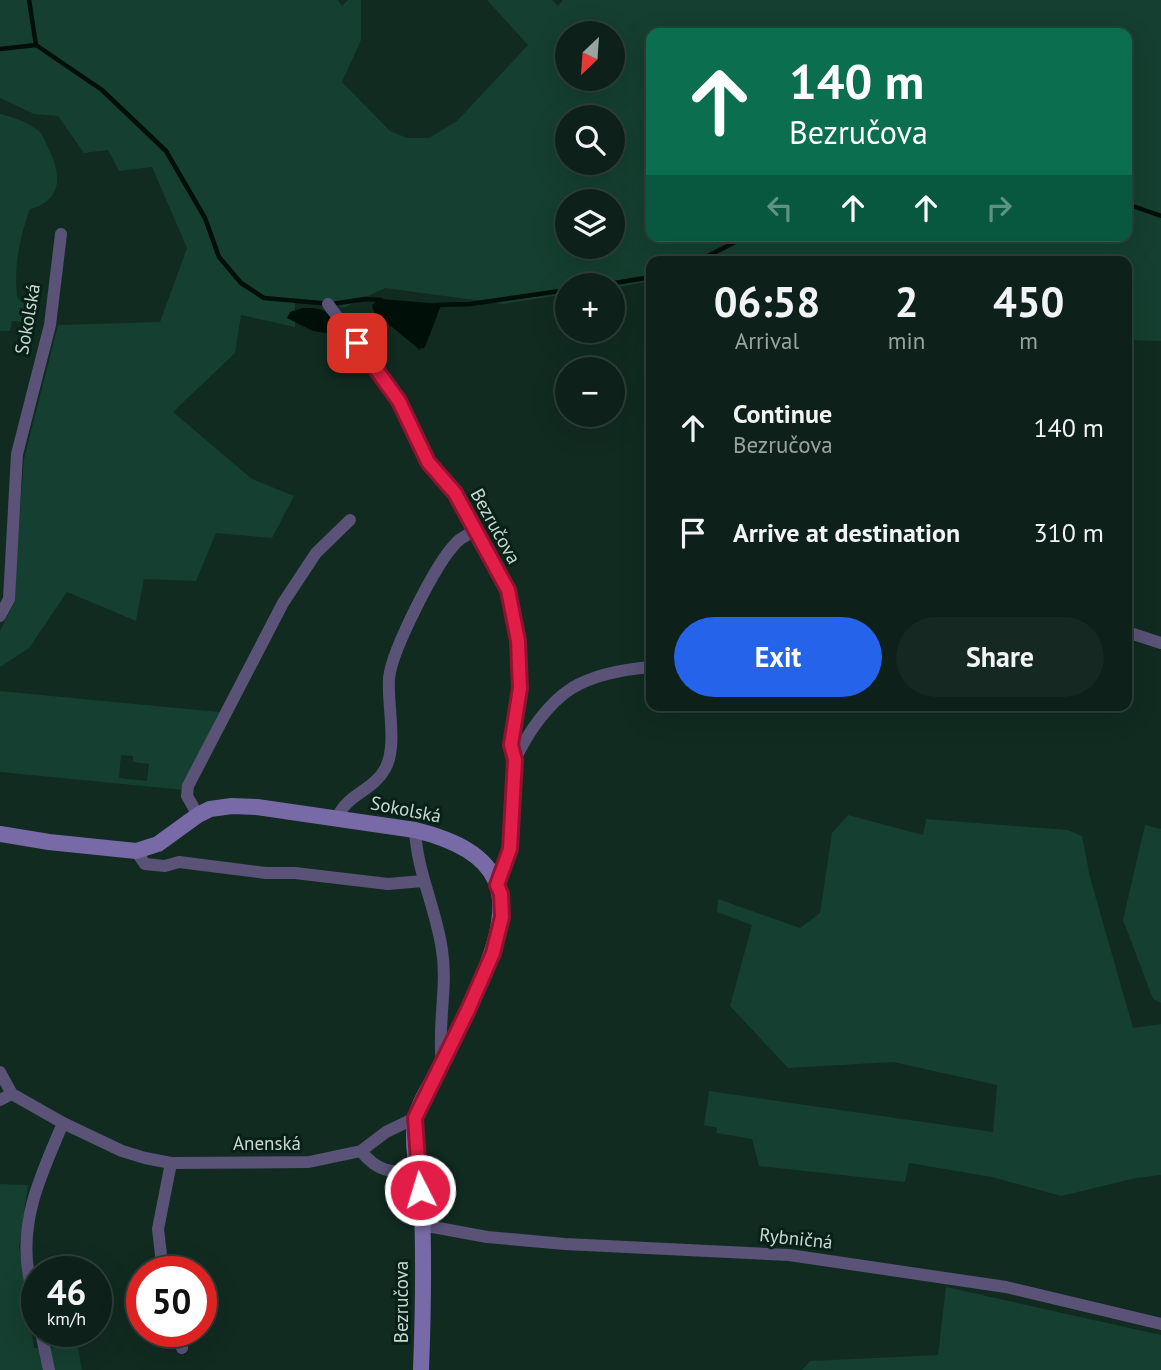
<!DOCTYPE html>
<meta charset="utf-8">
<style>
:root{--surface:#0d2019;--page:#162822;--text:#f1f3f6;--muted:#9aa3a2;--line:#2d3e38;--accent:#2563eb}
body{margin:0;font-family:"PT Sans",sans-serif;background:var(--page);color:var(--text);height:100vh;display:flex;flex-direction:column;font-size:26px;white-space:nowrap}
*{box-sizing:border-box;margin:0}
p{font-size:23px;color:var(--muted)}
.icon{flex:none;width:38px;height:38px;fill:none;stroke:currentColor;stroke-width:2;stroke-linecap:round;stroke-linejoin:round}
.map{position:relative;flex:1;overflow:hidden}
.sheet{position:absolute;left:646px;top:256px;width:486px;height:455px;display:flex;flex-direction:column;background:var(--surface);border-radius:14px;box-shadow:0 7px 28px #0002,0 0 0 2px var(--line)}
.sheet>*{flex:none}
.top-card{position:absolute;left:646px;top:28px;width:486px;height:214px;border-radius:14px;box-shadow:0 7px 28px #0002,0 0 0 2px var(--line);background:#0b6e4f;color:#fff;overflow:hidden}
.needle{width:46px;rotate:205deg}
.controls{position:absolute;left:555px;top:21px;display:grid;gap:14px}
.controls a{display:grid;place-items:center;width:70px;height:70px;border-radius:50%;background:var(--surface);box-shadow:0 7px 28px #0002,0 0 0 2px var(--line);font-size:35px}
.speed{position:absolute;left:21px;top:1256px;display:flex;gap:14px;font-size:35px;font-weight:700;text-align:center}
.speed>*{display:grid;place-content:center;width:91px;height:91px;border-radius:50%;background:var(--surface);box-shadow:0 7px 28px #0002,0 0 0 2px var(--line);line-height:1}
.speed small{font-size:18px;font-weight:400}
.speed .limit{border:10px solid #d22;background:#fff;color:#111}
.pin{position:absolute;display:grid;place-items:center;width:60px;height:60px;color:#fff;margin:-30px;border-radius:14px;box-shadow:0 4px 10px #0006}
.me{position:absolute;width:77px;margin:-38px;rotate:355deg;stroke-linejoin:round;filter:drop-shadow(0 0 5px #0008)}
.turn{display:flex;align-items:center;gap:24px;height:147px;padding:0 28px;font-size:32px}
.turn .icon{width:91px;height:91px;stroke-width:2.5}
.turn b{display:block;font-size:49px;line-height:60px}
.lanes{display:flex;align-items:center;height:66px;padding:0 28px;background:#0003;justify-content:center;gap:35px;direction:ltr}
.lanes .off{opacity:.35}
.eta{display:flex;justify-content:space-evenly;align-items:center;height:119px;text-align:center}
.eta b{font-size:42px;font-weight:700;line-height:49px}
.button{display:flex;gap:14px;margin-top:auto;padding:14px 28px}
.button a{flex:1;height:80px;border-radius:42px;background:var(--accent);color:#fff;font-size:28px;font-weight:700;line-height:80px;text-align:center}
.button a+a{background:var(--page);color:var(--text)}
ul{padding:0;list-style:none}
li{display:flex;align-items:center;gap:21px;height:105px;padding:0 28px}
li div{flex:1}
li b{display:block;font-size:26px}
li em{font-style:normal}
.map>svg:first-child{display:block}
.green{fill:#153f30;fill-rule:evenodd}
.water{fill:#000f08}
.lines{fill:none;stroke-linecap:round;stroke-linejoin:round}
.stream{stroke:#000f08;stroke-width:4.5}
.street{stroke:#5a5277;stroke-width:12}
.secondary{stroke:#786aa6;stroke-width:16}
.route-casing{stroke:#92132f;stroke-width:18}
.route{stroke:#e11d48;stroke-width:12}
.labels{text-anchor:middle;stroke-width:6;stroke-linejoin:round;paint-order:stroke}
.street-label{font-size:19px;fill:#c9d8d1;stroke:#072118}
</style>
<div class="map">
<svg width="1161" height="1370" viewBox="0 0 1161 1370">
<rect width="100%" height="100%" fill="#112b21"/>
<path class="green" d="M0,0h338l4,6 6,-6h13v40l-19,42 48,49 17,7h22l28,-17 71,-76 -41,-45h65l6,6 5,-6h598v341l-34,-1v-79h-384l-5,-7 -21,7h-66v20l-38,7 -1,-3h-45v9l-63,10 -119,-16 -42,20 -12,-5h-36v24l-54,-12 -6,38 -62,59 79,67 42,17 -22,42 -56,-5 -20,48 -52,-2 -8,42 -69,-29 -38,56 -29,19v-36l13,-26 11,-146 34,-134 102,-3 27,-74 -35,-81 -33,4 -11,-21 -24,3 -26,-37 -24,-2 -34,-16zM567,33h45v46h-45zM651,33h476v203h-476zM567,117h45v46h-45zM567,201h45v46h-45z
M0,114c12,3 26,7 36,15 6,3 9,12 12,18 13,27 16,53 -18,62 -11,30 -16,56 -13,88l9,9 2,26 -7,-1v-9l-9,-1 -2,10h-10z
M0,691l219,21 -35,78 -184,-18zM121,755l12,1v6l16,2 -2,17 -28,-3z
M848,815l75,20 3,-16 142,11 14,6 8,41 43,151 28,-4v151l-25,3 -75,18 -69,-19 -83,-14 -4,19 -146,-16 -7,-27 -36,-6 1,-5 -13,-3 5,-34 284,41 4,-47 -104,-23 -105,6 -58,-62 22,-81 -35,-13 1,-13 82,29 20,-15 12,-80z
M1145,825l16,4v174l-8,-4 -30,-79z
M0,1184l28,1 -9,62 15,101 44,-1 4,23h-82z
M946,1287l215,48v35h-359l8,-9 128,-6z"/>
<path class="water" d="M381,299l61,5 -22,46 -46,-38 -2,-7z
M303,308c24,-1 26,5 37,25l-2,2 -25,-4 -26,-13 3,-6z"/>
<g class="lines">
<path class="stream" d="M29,0l7,45
M0,49l36,-4 66,45 64,61 39,67 14,39 22,26 23,15 68,6 33,-5 16,1
M1127,204l34,12
M698,261l49,-25
M603,285l48,-8
M435,305l35,-1 97,-14
M417,342l6,4 12,-31"/>
<path class="street" d="M328,304l71,97 29,61 27,31 53,97 10,51 2,47 -9,57 4,15 -5,89 -13,36
M0,616l9,-17 8,-145 33,-129 11,-91
M1127,632l34,11
M515,760c12,-26 32,-56 57,-72 22,-13 54,-19 79,-21
M198,815l-11,-19 1,-10 95,-183 33,-50 34,-33
M337,818c11,-25 36,-27 48,-49 13,-23 2,-65 4,-91 3,-28 47,-115 67,-135 4,-5 12,-8 18,-12
M415,830c2,42 21,78 27,120 6,38 -5,75 0,113
M136,851l9,13 20,2 14,-4 87,11h29l93,11 35,-3
M0,1072l12,22
M0,1100l12,-6 51,29 59,28 23,7 26,5 138,-1 52,-11 25,-19 29,-14
M361,1151c17,22 31,21 57,21
M422,1225l65,12 78,7 224,11 217,32 155,37
M163,1272l-5,-43 13,-66
M37,1313c-3,-14 -7,-28 -9,-43 -8,-54 15,-99 35,-147
M41,1332l8,38
M178,1332l4,16"/>
<path class="secondary" d="M0,834l49,8 87,9 22,-7 40,-29 12,-6 22,-3 25,1 158,23c90,22 102,65 68,145 -12,30 -26,59 -40,87 -9,18 -24,39 -28,58 -4,29 5,61 7,90 2,53 1,107 -1,160"/>
</g>
<g class="lines">
<g class="route-casing">
<path id="route" d="M357,343l42,58 29,61 27,31 53,97 10,51 2,47 -9,57 4,15 -5,89 -13,36 4,9 1,23 -9,36 -25,57 -53,108 5,72"/>
</g>
<use href="#route" class="route"/>
</g>
<g class="labels">
<g class="street-label">
<text transform="translate(27 319) rotate(-80)" y="7">Sokolská</text>
<text transform="translate(496 526) rotate(61)" y="7">Bezručova</text>
<text transform="translate(406 809) rotate(11)" y="7">Sokolská</text>
<text x="267" y="1150">Anenská</text>
<text transform="translate(796 1238) rotate(6)" y="7">Rybničná</text>
<text transform="translate(401 1302) rotate(-90)" y="7">Bezručova</text>
</g>
</g>
</svg>
<div class="controls">
<a><svg class="needle" viewBox="-14 -14 28 28"><path d="M0-13l5 13h-10z" fill="#e53935"/><path d="M0 13l5-13h-10z" fill="#9aa3a2"/></svg></a>
<a><svg class="icon" aria-label="search" viewBox="0 0 24 24"><circle cx="10" cy="10" r="6"/><path d="M15 15l6 6"/></svg></a>
<a><svg class="icon" aria-label="layers" viewBox="0 0 24 24"><path d="M12 4l9 5-9 5-9-5zM3 14l9 5 9-5"/></svg></a>
<a>+</a>
<a>−</a>
</div>
<div class="speed"><div>46<small>km/h</small></div><div class="limit">50</div></div>
<div class="pin" style="left:357px;top:343px;background:#d93025"><svg class="icon" aria-label="arrive" viewBox="0 0 24 24"><path d="M6 21V4h12l-3 4 3 4H6"/></svg></div>
<svg class="me" style="left:420px;top:1190px" viewBox="-20 -20 40 40"><circle r="17" fill="#e11d48" stroke="#fff" stroke-width="3"/><path d="M0-11L8 9 0 5-8 9z" fill="#fff"/></svg>
<div class="top-card">
<div class="turn"><svg class="icon" aria-label="ahead" viewBox="0 0 24 24"><path d="M12 20V5M6 11l6-6 6 6"/></svg><div><b>140 m</b>Bezručova</div></div>
<div class="lanes"><svg class="icon off" aria-label="left" viewBox="0 0 24 24"><path d="M17 20v-9H6M10 6l-5 5 5 5"/></svg><svg class="icon" aria-label="ahead" viewBox="0 0 24 24"><path d="M12 20V5M6 11l6-6 6 6"/></svg><svg class="icon" aria-label="ahead" viewBox="0 0 24 24"><path d="M12 20V5M6 11l6-6 6 6"/></svg><svg class="icon off" aria-label="right" viewBox="0 0 24 24"><path d="M7 20v-9h11M14 6l5 5-5 5"/></svg></div>
</div>
<section class="sheet">
<div class="eta">
<div><b>06:58</b><p>Arrival</p></div>
<div><b>2</b><p>min</p></div>
<div><b>450</b><p>m</p></div>
</div>
<ul>
<li><svg class="icon" aria-label="ahead" viewBox="0 0 24 24"><path d="M12 20V5M6 11l6-6 6 6"/></svg><div><b>Continue</b><p>Bezručova</p></div><em>140 m</em></li>
<li><svg class="icon" aria-label="arrive" viewBox="0 0 24 24"><path d="M6 21V4h12l-3 4 3 4H6"/></svg><div><b>Arrive at destination</b></div><em>310 m</em></li>
</ul>
<div class="button"><a>Exit</a><a>Share</a></div>
</section>
</div>
